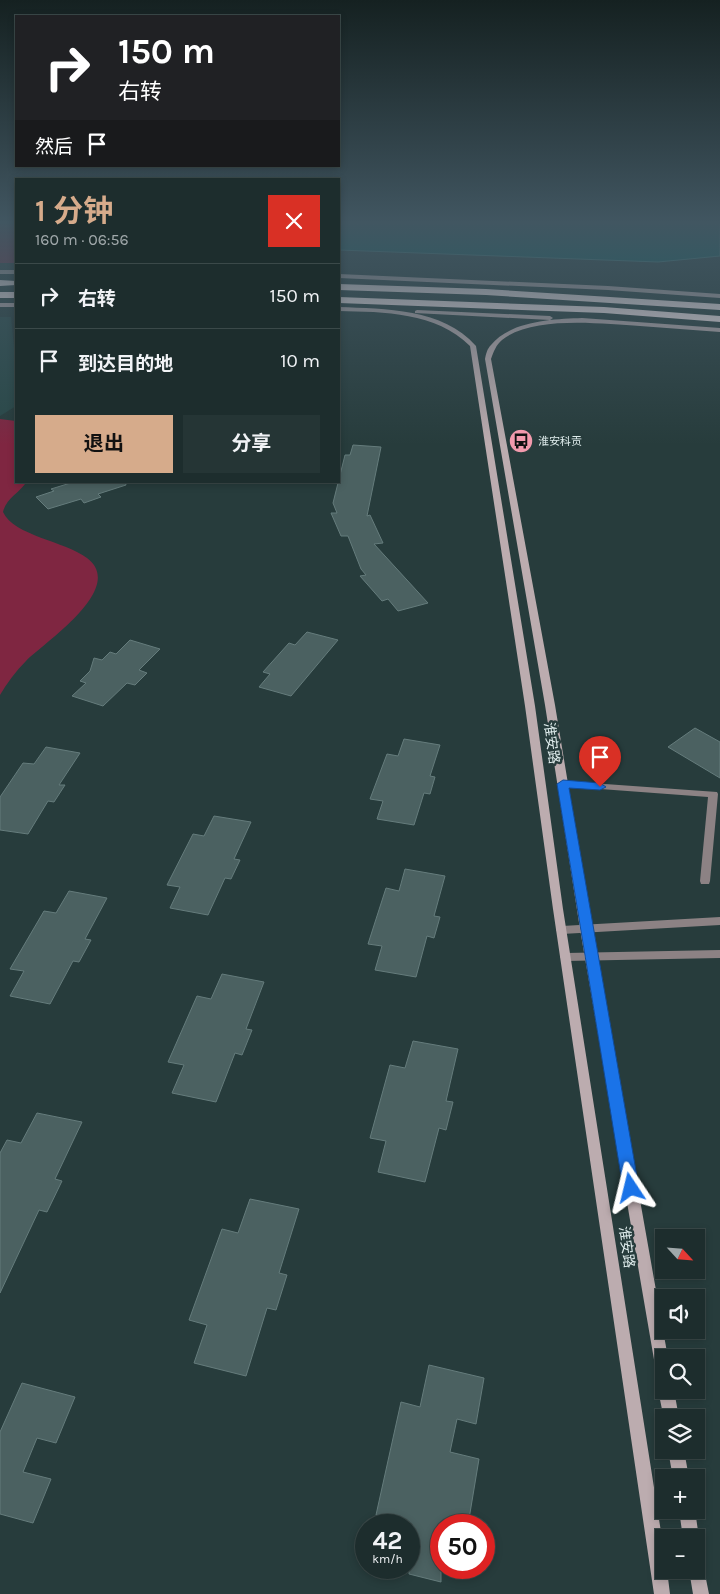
<!DOCTYPE html>
<html lang="zh">
<meta charset="utf-8">
<style>
:root{--surface:#1d2d2d;--page:#253535;--text:#f1f3f6;--muted:#a0a8aa;--line:#3b4949;--accent:#d6ab8b}
body{margin:0;font-family:Karla,"Noto Sans SC",sans-serif;background:var(--page);color:var(--text);height:100vh;display:flex;flex-direction:column;font-size:19px;white-space:nowrap}
*{box-sizing:border-box;margin:0}
p{font-size:16px;color:var(--muted)}
.icon{flex:none;width:28px;height:28px;fill:none;stroke:currentColor;stroke-width:2;stroke-linecap:round;stroke-linejoin:round}
.map{position:relative;flex:1;overflow:hidden}
.side{position:absolute;left:15px;top:178px;width:325px;height:305px;display:flex;flex-direction:column;background:var(--surface);border-radius:0px;box-shadow:0 2px 8px #0003,0 0 0 1px var(--line)}
.side>*{flex:none}
.guide{position:absolute;left:15px;top:15px;width:325px;height:152px;border-radius:0px;box-shadow:0 2px 8px #0003,0 0 0 1px var(--line);background:#202124;color:#fff;overflow:hidden}
.needle{width:32px;rotate:116deg}
.tools{position:absolute;left:655px;top:1229px;display:grid;gap:10px}
.tools a{display:grid;place-items:center;width:50px;height:50px;border-radius:0px;background:var(--surface);box-shadow:0 2px 8px #0003,0 0 0 1px var(--line);font-size:25px}
.speed{position:absolute;left:355px;top:1514px;display:flex;gap:10px;font-size:25px;font-weight:700;text-align:center}
.speed>*{display:grid;place-content:center;width:65px;height:65px;border-radius:50%;background:var(--surface);box-shadow:0 2px 8px #0003,0 0 0 1px var(--line);line-height:1}
.speed small{font-size:12px;font-weight:400}
.speed .limit{border:8px solid #d22;background:#fff;color:#111}
.pin{position:absolute;display:grid;place-items:center;width:42px;height:42px;color:#fff;margin:-51px -21px;border-radius:50% 50% 50% 0;rotate:-45deg;box-shadow:0 0 5px #0007}
.pin .icon{rotate:45deg}
.me{position:absolute;width:55px;margin:-28px;rotate:350deg;stroke-linejoin:round;filter:drop-shadow(0 0 4px #0008)}
.turn{display:flex;align-items:center;gap:18px;height:105px;padding:0 20px;font-size:22px}
.turn .icon{width:65px;height:65px;stroke-width:2.5}
.turn b{display:block;font-size:35px;line-height:42px}
.then{display:flex;align-items:center;height:48px;padding:0 20px;background:#0003;gap:10px;font-size:19px}
.round{display:grid;place-items:center;flex:none;width:52px;height:52px;border-radius:0px;background:var(--page)}
.head{display:flex;align-items:center;justify-content:space-between;height:85px;padding:0 20px}
h1{font-size:30px;font-weight:700;line-height:38px;color:var(--accent)}
.cta{display:flex;gap:10px;margin-top:auto;padding:10px 20px}
.cta a{flex:1;height:58px;border-radius:0px;background:var(--accent);color:#111;font-size:20px;font-weight:700;line-height:58px;text-align:center}
.cta a+a{background:var(--page);color:var(--text)}
ul{padding:0;list-style:none}
li{display:flex;align-items:center;gap:15px;height:65px;padding:0 20px;border-top:1px solid var(--line)}
li div{flex:1}
li b{display:block;font-size:19px}
li em{font-style:normal}
.map>svg:first-child{display:block}
.built{fill:#294848}
.green{fill:#7f2641}
.water{fill:#006162;stroke:#438b8b}
.building{fill:#4b6161;stroke:#657c7c}
.lines{fill:none;stroke-linecap:round;stroke-linejoin:round}
.lane{fill:#8c8284;fill-rule:evenodd}
.street{fill:#8c8284;fill-rule:evenodd}
.secondary{fill:#bcacaf;fill-rule:evenodd}
.highway{fill:#feebee;fill-rule:evenodd}
.route{fill:#1a73e8;stroke:#114b97}
.labels{text-anchor:middle;stroke-width:5;stroke-linejoin:round;paint-order:stroke}
.far-poi-label{font-size:11px;fill:#dfecec;stroke:#273c3c;text-anchor:start}
.street-label{font-size:14px;fill:#dfecec;stroke:#273c3c}
</style>
<div class="map">
<svg width="720" height="1594" viewBox="0 0 720 1594">
<rect width="100%" height="100%" fill="#273c3c"/>
<path class="built" d="M0,317h11l5,50v39l-16,10z"/>
<path class="green" d="M0,222h16v41h-16z
M0,419l16,2v60h11c-7,12 -21,17 -24,31 11,24 62,29 84,46 40,30 -42,84 -61,103 -10,10 -19,22 -26,34z"/>
<path class="water" d="M339,222h381v34l-62,6 -319,-12z"/>
<path class="building" d="M353,445l28,2 -14,69 3,-1 13,28 -9,1 54,59 -30,8 -10,-12 -6,2 -22,-25 6,-1 -5,-6 -13,-33h-7l-10,-23h6l-4,-10 12,-48h5z
M77,481h48l1,4 -28,9 3,3 -17,6 -3,-4 -33,10 -12,-12 18,-6 -3,-2z
M307,632l31,8 -47,56 -32,-9 11,-13 -7,-2 26,-29 6,2z
M130,640l30,9 -21,21 8,3 -12,12 -8,-2 -24,23 -31,-10 14,-13 -6,-2 10,-10 4,-13 8,2 8,-8 6,2z
M695,728l25,14v36l-52,-31z
M404,739l36,6 -10,31 5,1 -5,17 -6,-1 -10,32 -37,-6 6,-18 -13,-2 17,-45 11,2z
M46,747l34,6 -21,32h6l-11,17 -6,-1 -20,33 -28,-4v-33l23,-34 11,1z
M214,816l37,6 -17,37 6,1 -9,19 -6,-1 -17,37 -38,-7 10,-21 -13,-2 26,-51 11,2z
M405,869l40,7 -11,40 6,1 -6,21 -7,-2 -11,41 -41,-7 7,-24 -14,-2 18,-56 13,3z
M69,891l38,7 -22,41 6,1 -12,22 -6,-1 -23,43 -40,-8 14,-25 -14,-2 34,-58 12,2z
M222,974l42,8 -18,47 6,1 -10,25 -7,-2 -19,49 -44,-9 12,-28 -16,-3 29,-66 14,3z
M413,1041l45,8 -12,52 7,1 -7,28 -7,-2 -14,54 -47,-10 8,-31 -16,-3 20,-73 15,3z
M37,1113l45,9 -27,57 7,2 -15,31 -8,-2 -39,83v-140l7,-13 14,3z
M250,1199l49,10 -20,64 8,2 -11,35 -9,-2 -21,68 -52,-13 13,-38 -18,-5 33,-91 16,4z
M429,1365l55,13 -8,46 -19,-5 -7,33 29,7 -11,66h-27v57l-32,-8v-49h-13l1,-5 -21,-5 25,-113 19,5z
M22,1383l53,14 -19,46 -19,-5 -14,34 28,7 -18,44 -33,-9v-82z"/>
<g class="lines">
<path class="lane" d="M563,781l154,11 1,2 -8,87 -1,3h-8l-1,-3 8,-84 -148,-11 -2,-2z"/>
<path class="street" d="M720,917v8l-158,9 -4,-1 -2,-3 2,-3 4,-1z
M720,950v8l-154,3 -4,-1 -2,-3 2,-3 4,-1z"/>
<path class="secondary" d="M0,270h16v4h-16z
M339,274l269,12 112,8v4l-112,-8 -269,-12z
M0,303h16v4h-16z
M339,307c46,2 104,1 137,39l59,360 28,203 101,642v19h3l3,24h-16l-101,-685 -28,-203 -55,-360c-34,-34 -86,-34 -131,-35z
M417,310l133,6 3,2 -3,2 -135,-7v-2z
M582,318l138,10v4c-27,-2 -53,-4 -80,-6 -37,-2 -107,-11 -138,14 -6,5 -8,11 -11,19l64,346 37,224 76,429h-4v32h10l5,28h-15v1l-6,-29 5,-6 -4,-2 -2,-5 -77,-448 -35,-224 -60,-346c1,-5 2,-10 6,-14 19,-24 62,-26 91,-27z
M668,1450h16l5,28h-16z
M679,1510h16l4,28 -2,6 -1,-6h-13z
M696,1557l6,2 7,35h-16l-4,-24h7z"/>
<path class="highway" d="M0,280l16,1v4l-16,1z
M339,284l147,5 234,15v6l-234,-15 -147,-5z
M0,292h16v6h-16z
M339,297l265,10 116,9v6l-116,-9 -265,-10z"/>
</g>
<linearGradient id="sky" x2="0" y2="1"><stop stop-color="#152121"/><stop offset="0.5" stop-color="#415661"/><stop offset="1" stop-color="#415661" stop-opacity="0"/></linearGradient>
<rect width="720" height="445" fill="url(#sky)"/>
<path class="route" d="M563,780l37,3 6,4 -6,3 -31,-2 70,400 -3,4 -5,2 -5,-2 -3,-4 -66,-404z"/>
<defs>
<g id="bus-disc" transform="scale(1.25)"><circle r="9.5" fill="#f29aad" stroke="#273c3c"/><path d="M-5-6H5V4H4V6H2V4H-2V6H-4V4H-5ZM-3.5-4V0h7V-4ZM-3.5 1.2v1.5H-2V1.2ZM2 1.2v1.5H3.5V1.2Z" fill="#111"/></g>
</defs>
<g fill-rule="evenodd">
<use href="#bus-disc" x="521" y="441"/>
</g>
<g class="labels">
<g class="far-poi-label">
<text x="538" y="445">淮安科贡</text>
</g>
<g class="street-label">
<text transform="translate(552 743) rotate(82)" y="5">淮安路</text>
<text transform="translate(627 1247) rotate(82)" y="5">淮安路</text>
</g>
</g>
</svg>
<div class="tools">
<a><svg class="needle" viewBox="-14 -14 28 28"><path d="M0-13l5 13h-10z" fill="#e53935"/><path d="M0 13l5-13h-10z" fill="#a0a8aa"/></svg></a>
<a><svg class="icon" aria-label="sound" viewBox="0 0 24 24"><path d="M4 9h4l5-4v14l-5-4H4zM17 9q2 3 0 6"/></svg></a>
<a><svg class="icon" aria-label="search" viewBox="0 0 24 24"><circle cx="10" cy="10" r="6"/><path d="M15 15l6 6"/></svg></a>
<a><svg class="icon" aria-label="layers" viewBox="0 0 24 24"><path d="M12 4l9 5-9 5-9-5zM3 14l9 5 9-5"/></svg></a>
<a>+</a>
<a>−</a>
</div>
<div class="speed"><div>42<small>km/h</small></div><div class="limit">50</div></div>
<div class="pin" style="left:600px;top:787px;background:#d93025"><svg class="icon" aria-label="arrive" viewBox="0 0 24 24"><path d="M6 21V4h12l-3 4 3 4H6"/></svg></div>
<svg class="me" style="left:631px;top:1188px" viewBox="-20 -20 40 40"><path d="M0-17L14 15 0 8-14 15z" fill="#1a73e8" stroke="#fff" stroke-width="4"/></svg>
<div class="guide">
<div class="turn"><svg class="icon" aria-label="right" viewBox="0 0 24 24"><path d="M7 20v-9h11M14 6l5 5-5 5"/></svg><div><b>150 m</b>右转</div></div>
<div class="then">然后<svg class="icon" aria-label="arrive" viewBox="0 0 24 24"><path d="M6 21V4h12l-3 4 3 4H6"/></svg></div>
</div>
<section class="side">
<div class="head"><div><h1>1 分钟</h1><p>160 m · 06:56</p></div><a class="round" style="background:#d93025;color:#fff"><svg class="icon" aria-label="close" viewBox="0 0 24 24"><path d="M6 6l12 12M18 6L6 18"/></svg></a></div>
<ul>
<li><svg class="icon" aria-label="right" viewBox="0 0 24 24"><path d="M7 20v-9h11M14 6l5 5-5 5"/></svg><div><b>右转</b></div><em>150 m</em></li>
<li><svg class="icon" aria-label="arrive" viewBox="0 0 24 24"><path d="M6 21V4h12l-3 4 3 4H6"/></svg><div><b>到达目的地</b></div><em>10 m</em></li>
</ul>
<div class="cta"><a>退出</a><a>分享</a></div>
</section>
</div>
